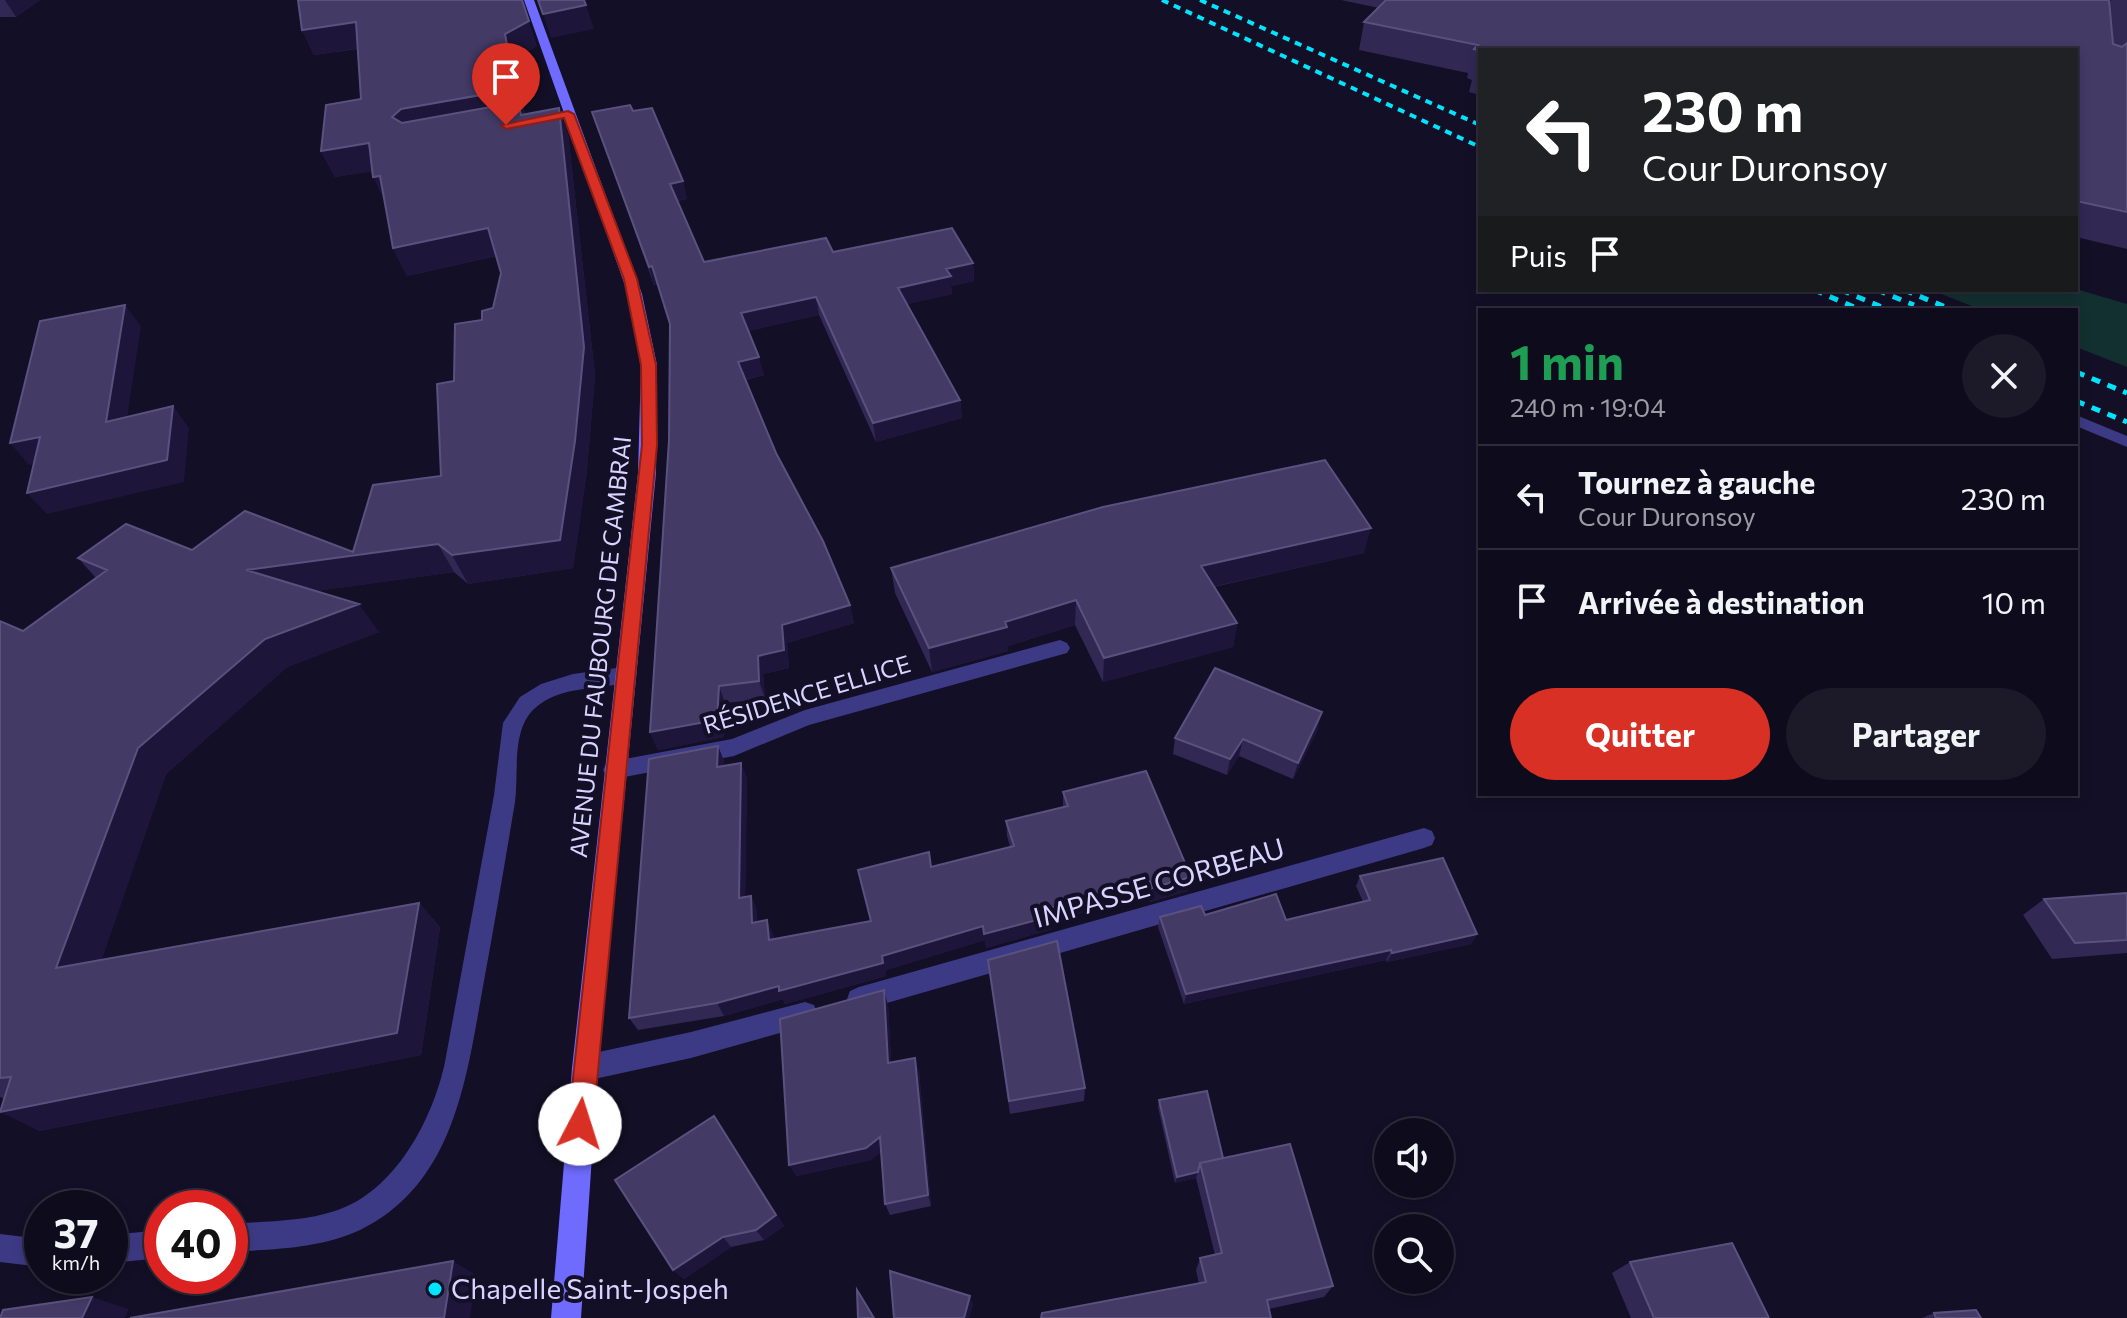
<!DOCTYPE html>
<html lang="fr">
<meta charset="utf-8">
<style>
:root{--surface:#0e0b1c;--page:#1c1929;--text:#f1f3f6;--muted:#9b9ba3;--line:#2e2b3b;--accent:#d93025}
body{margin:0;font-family:Commissioner,sans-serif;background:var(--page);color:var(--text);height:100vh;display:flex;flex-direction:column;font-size:30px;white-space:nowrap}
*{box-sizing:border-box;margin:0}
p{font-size:26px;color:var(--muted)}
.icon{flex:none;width:44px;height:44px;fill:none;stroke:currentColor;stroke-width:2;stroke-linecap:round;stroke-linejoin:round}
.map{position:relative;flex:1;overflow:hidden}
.panel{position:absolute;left:1478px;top:308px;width:600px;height:488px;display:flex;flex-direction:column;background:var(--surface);border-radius:0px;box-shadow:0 4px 12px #0003,0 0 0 2px var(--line)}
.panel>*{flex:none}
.hud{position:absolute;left:1478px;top:48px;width:600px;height:244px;border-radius:0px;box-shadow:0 4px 12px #0003,0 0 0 2px var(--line);background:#202124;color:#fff;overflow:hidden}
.controls{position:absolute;left:1374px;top:1118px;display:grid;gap:16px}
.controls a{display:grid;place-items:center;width:80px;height:80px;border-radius:50%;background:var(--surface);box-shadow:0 4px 12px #0003,0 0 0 2px var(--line);font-size:40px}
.speed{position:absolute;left:24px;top:1190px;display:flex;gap:16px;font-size:40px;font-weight:700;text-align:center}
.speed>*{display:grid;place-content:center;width:104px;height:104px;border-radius:50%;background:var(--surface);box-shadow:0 4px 12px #0003,0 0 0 2px var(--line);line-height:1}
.speed small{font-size:20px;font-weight:400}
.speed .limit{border:12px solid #d22;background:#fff;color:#111}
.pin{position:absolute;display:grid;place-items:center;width:68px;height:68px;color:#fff;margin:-82px -34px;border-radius:50% 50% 50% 0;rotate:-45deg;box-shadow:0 0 8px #0007}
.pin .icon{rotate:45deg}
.me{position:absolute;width:88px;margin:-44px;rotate:5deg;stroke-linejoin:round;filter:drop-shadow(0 0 6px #0008)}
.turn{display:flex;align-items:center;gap:28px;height:168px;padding:0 32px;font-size:36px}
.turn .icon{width:104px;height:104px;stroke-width:2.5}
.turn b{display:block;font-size:56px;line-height:68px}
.then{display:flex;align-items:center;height:76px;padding:0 32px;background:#0003;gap:16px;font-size:30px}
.round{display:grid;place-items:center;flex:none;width:84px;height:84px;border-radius:42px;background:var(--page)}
.summary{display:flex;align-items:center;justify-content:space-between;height:136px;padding:0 32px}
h1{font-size:48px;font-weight:700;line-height:60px;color:#1e9e55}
.button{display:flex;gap:16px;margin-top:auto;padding:16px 32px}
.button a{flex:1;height:92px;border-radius:48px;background:var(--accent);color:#fff;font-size:32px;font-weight:700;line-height:92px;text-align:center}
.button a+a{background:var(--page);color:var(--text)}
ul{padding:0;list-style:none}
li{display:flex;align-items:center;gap:24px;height:104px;padding:0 32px;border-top:2px solid var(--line)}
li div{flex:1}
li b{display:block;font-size:30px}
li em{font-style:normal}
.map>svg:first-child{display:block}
.green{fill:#12302f}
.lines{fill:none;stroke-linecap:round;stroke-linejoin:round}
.lane{fill:#3d3a85;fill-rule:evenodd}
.street{fill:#3d3a85;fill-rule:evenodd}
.secondary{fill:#6f6bff;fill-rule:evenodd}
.rail-far1{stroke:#00e5ff;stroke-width:4;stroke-dasharray:7 6;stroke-linecap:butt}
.rail{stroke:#00e5ff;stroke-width:5;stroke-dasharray:9 8;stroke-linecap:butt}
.wall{fill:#312854}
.shaded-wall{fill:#1d163a}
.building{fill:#433a66;stroke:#5a527e;stroke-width:2}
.route{fill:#d93025;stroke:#8d1f18;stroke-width:2}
.poi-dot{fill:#00e5ff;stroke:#130f26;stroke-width:3}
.labels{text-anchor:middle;stroke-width:8;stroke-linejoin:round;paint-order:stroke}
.street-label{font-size:24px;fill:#d9d4ff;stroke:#130f26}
.near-street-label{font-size:28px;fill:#d9d4ff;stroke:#130f26}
.near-poi-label{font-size:28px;fill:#d9d4ff;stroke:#130f26;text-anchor:start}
</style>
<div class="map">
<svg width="2127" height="1318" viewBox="0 0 2127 1318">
<rect width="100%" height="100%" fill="#130f26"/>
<path class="green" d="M2076,289l51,15v63l-51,-20v-37h-94l-51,-20z"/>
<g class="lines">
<path class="lane" d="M1060,640l7,3 3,5 -3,5 -258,72 -75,31 -120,23 -8,-3 -3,-6 3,-6 8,-3 118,-22 73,-29z
M624,667l7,2 3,6 -3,6c-32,10 -70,3 -97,28 -23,22 -15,64 -19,93 -10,60 -20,119 -31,179 -17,91 -27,202 -124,249 -41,19 -86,19 -130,22v-28c35,-3 71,-2 105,-13 60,-19 98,-92 110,-149l49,-267 9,-72 17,-26 21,-13 32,-10z
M162,1230v28l-52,5v-28z
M0,1234l42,5v28l-42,-5z"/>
<path class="street" d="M2076,415l51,21v11l-51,-21z
M1424,828l8,3 3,7 -3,7 -8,3 -565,163 -9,-4 -3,-8 3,-8 9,-4z
M805,1002l9,3 4,9 -4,9 -9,3 -114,32 -106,23 -9,-4 -4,-9 4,-9 9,-4 106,-23z"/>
<path class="secondary" d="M524,0h10l108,294 15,71 -1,108 -58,595 -17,250h-30l21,-250 66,-595 3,-108 -13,-71z"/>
<path class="rail-far1" d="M1162,0l318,147
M1200,0l280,125"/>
<path class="rail" d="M1814,290l40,17
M1841,290l48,20
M1877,290l37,15
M1904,290l49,20
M2076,372l51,21
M2076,401l51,21"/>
</g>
<path class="wall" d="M0,0h40l-24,17h-16z
M1341,0h768v4l2,-4h16v249l-51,-12v-187h-596v45l-11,-3 3,-12 -5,-2 1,-5 -109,-23 5,-28 15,-14z
M302,30l235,16 -23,13 11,55 43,20 27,241 -8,95 -14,98 -105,16 -14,-12 -138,19 63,41 -92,35 -121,107 -65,186 318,-57 21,24 -19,128 -382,76 -35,-32 -4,-2v-476l23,10 73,-53 -18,-20 114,-8 161,2 88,-76 13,-95 28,-61 11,-12 8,-35 -5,-17 -89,20 -14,-28 -8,-46 -13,-31 -37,6 -14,-26 40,-52 -4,-50 -43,6z
M592,112l91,69 4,18 -10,2 27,61 129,-10 140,11 1,18 -23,5 1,8 -45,10 53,96 2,18 -86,24 -57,-127 -71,16 16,44 -19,5 31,73 74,152 4,18 -67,20 2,25 -26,6 2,25 -40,4 -1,34 -66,13 -8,-18 19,-292 1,-116 -12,-40 -4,1z
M1364,553l-150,34 23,36 -4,24 -130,35 -28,-57 -67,21v5l-76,21 -37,-79 -4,-25z
M1318,729l-25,50 -54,-23 -12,19 -54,-21 2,-16z
M718,746l6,15 -1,5 24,12 -2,119 6,-1 6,14v12l16,12 1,5 97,-18 60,-54 79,-20 -3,-11 -1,-15 57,-14v-15l125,99 -38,11 -3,-8 -95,27v8l-66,19 -1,-8 -99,30v6l-101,28 -2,-5 -59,17 -86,14 -9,-12z
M1360,876l117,58 -6,10 -84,18 -1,-2 -202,44 -26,-77 2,-10 45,-2 81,5 77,-18 -7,-16z
M2127,893v60l-75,6 -29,-44 21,-16z
M990,975l95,113 -1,13 -74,13z
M888,1005l3,57 28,9 12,135 -41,9 -5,-11 -4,-52 -10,8 -75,16z
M1159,1100l64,58 110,128 -9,11 -55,12 -70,-25 -3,-14 4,-12 15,-3 -19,-77 -21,5 -17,-76z
M714,1116l70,110 -20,14 -33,7 -47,32 -11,-9z
M1630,1262l139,56h-138l-19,-45z
M1934,1313l47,5h-59z"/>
<path class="shaded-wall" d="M5,0h35l-24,17z
M522,0l15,46 -23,13 11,56 -113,20 -20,-18 9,-8 104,-75z
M586,5l8,24 -43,9 -8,-24z
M356,22l11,25 -53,8 -12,-25z
M559,108l9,26 27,241 -8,95 -14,98 -105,16 -16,-29z
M369,143l13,27 -47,7 -14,-26z
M380,176l6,28 -13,-27z
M683,181l4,18 -12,2 -5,-17z
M488,228l11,27 -92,21 -14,-28z
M973,263l1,18 -23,5 1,8 -52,12 -2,-18 48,-19z
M652,266l6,18 -4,1 -5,-18z
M816,297l3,18 -74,17 -4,-19z
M125,305l16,21 -18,118 -17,-22z
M759,357l5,18 -22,5 -4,-18z
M960,400l2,18 -86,24 -3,-19z
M173,406l16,22 -5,54 -137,32 -20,-21z
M40,437l19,21 -30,7 -19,-22z
M1371,528l-7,25 -166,37 3,-24z
M438,544l16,28 -186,26 -22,-28z
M1076,600l-1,25 -67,21v5l-76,21 -3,-24 76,-26z
M359,604l20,28 -92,35 -121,107 -75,217 -35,-23 82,-220 127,-109z
M850,605l4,18 -67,20 2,25 -26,6 2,25 -6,-18 -1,-25 24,-31z
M1237,623l-4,24 -130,35 1,-24z
M719,686l6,17 -1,34 -66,13 -8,-18z
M1322,712l-4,17 -25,50 5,-16z
M1243,739l-4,17 -12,19 3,-16z
M718,746l6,15 -1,21 -6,-15z
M741,763l6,15 -2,134 -6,-14z
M1191,877l-3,14 -38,11 2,-14z
M1149,880l-2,14 -95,27v8l-66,19 -2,-14 67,-26z
M751,896l6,14 1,26 -6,-13z
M419,903l21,24 -19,128 -382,76 -39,-19z
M767,920l6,14 2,20 -6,-14z
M983,926l2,14 -99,30v6l-101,28 -2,-5 -59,17 -7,-13z
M1477,934l-6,10 -84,18 5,-9z
M1391,950l-5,10 -202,44 2,-10z
M884,990l4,15 4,71 -4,-13z
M915,1058l4,13 12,135 -3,-11z
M714,1116l70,110 -20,14 -8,-10z
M880,1137l5,13 -14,10 -75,16 -7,-11z
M1198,1172l-2,6 -21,5 2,-6z
M723,1237l8,10 -47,32 -11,-9z
M453,1261l23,14 -6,43h-26z
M970,1296l3,9 -4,13h-5z
M92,1297l37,12 -4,9h-43z"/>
<path class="building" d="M298,0h224l7,21 -24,13 10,55 -114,20 -9,8 10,6 116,-21 3,13 38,-7 25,239 -9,94 -15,99 -108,15 -14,-11 -192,26 113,34 -94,35 -127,109 -82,220 363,-65 -22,130 -397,79 11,-35 -11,1v-457l23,10 84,-61 -29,-12 48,-34 66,26 53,-39 108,41 20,-67 68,-9 -4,-92 17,-3 1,-57 27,-4v-9l11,-3 8,-35 -13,-45 -95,20 -13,-72 -7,1 -4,-34 -48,8 5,-46 35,-6 -5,-77 -54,8z
M538,0h46l2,5 -43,9z
M1386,0h723l4,44 9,3 5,-4v169l-51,-11v-151l-596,1 -6,-2 4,-4 -114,-23z
M630,105l3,6 19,-3 31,73 -13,3 34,78 122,-24 7,14 119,-24 21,35 -27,6 5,7 -53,12 62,112 -87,23 -57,-126 -75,16 18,44 -21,5 38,91 47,88 27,64 -68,20 2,25 -26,6 1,25 -40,5 -2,34 -67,12 19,-292 1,-116 -18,-58 -3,1 -57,-155z
M125,305l-19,117 67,-16 -6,54 -140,33 13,-56 -30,6 30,-122z
M1325,460l46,68 -170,38 36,57 -133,35 -28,-58 -71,22 2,5 -78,21 -38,-80 212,-61z
M1215,668l107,44 -24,51 -55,-24 -13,20 -55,-21z
M718,746l-1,21 24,-4 -2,135 12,-2 1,27 15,-3 2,20 102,-19 -13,-51 71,-18 2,15 83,-21 -8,-25 62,-15 -5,-14 83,-21 45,106 -39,11 -3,-8 -98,28 1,8 -68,18 -1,-8 -101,30 1,7 -104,28v-5l-62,17 -88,15 20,-259z
M1443,858l34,76 -85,19 -1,-3 -205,44 -26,-77 41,-11 4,9 71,-21 10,26 84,-20 -10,-24z
M2127,893v47l-52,3 -31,-44z
M1057,941l28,147 -76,13 -21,-141z
M884,990l4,73 27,-5 13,137 -43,9 -5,-67 -14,11 -77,17 -9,-146z
M1207,1091l16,67 -23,5 -2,9 -21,5 -18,-77z
M714,1116l62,99 -20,15 -33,7 -50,33 -58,-90z
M1290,1144l43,142 -66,14 4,18h-230l1,-5 164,-31 -6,-24 22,-5 -22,-90z
M1732,1243l37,75h-115l-24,-56z
M453,1261l-9,57h-314z
M890,1271l80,25 -6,22h-70z
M857,1290l17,28h-16z
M92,1297l-10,21h-82l3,-8z
M1976,1310l5,8h-45l-2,-5z"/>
<path class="route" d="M568,111l6,3 63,165 19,86 1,80 -64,679 -4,9 -9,3 -8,-3 -4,-9 74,-679 -1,-80 -17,-86 -60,-161 -58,11 -5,-4z"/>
<circle class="poi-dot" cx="435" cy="1289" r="8"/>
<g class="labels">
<g class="street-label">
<text transform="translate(601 647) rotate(-84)" y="8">AVENUE DU FAUBOURG DE CAMBRAI</text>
<text transform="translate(807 695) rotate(-17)" y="8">RÉSIDENCE ELLICE</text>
</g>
<g class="near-street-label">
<text transform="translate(1159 883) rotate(-16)" y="10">IMPASSE CORBEAU</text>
</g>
<g class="near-poi-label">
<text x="451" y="1299">Chapelle Saint-Jospeh</text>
</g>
</g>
</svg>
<div class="controls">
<a><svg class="icon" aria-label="sound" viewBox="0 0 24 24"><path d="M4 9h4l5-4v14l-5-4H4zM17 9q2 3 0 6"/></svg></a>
<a><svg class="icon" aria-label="search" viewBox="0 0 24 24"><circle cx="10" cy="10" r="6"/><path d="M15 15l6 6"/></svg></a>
</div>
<div class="speed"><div>37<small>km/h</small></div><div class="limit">40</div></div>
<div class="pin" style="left:506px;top:125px;background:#d93025"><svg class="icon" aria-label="arrive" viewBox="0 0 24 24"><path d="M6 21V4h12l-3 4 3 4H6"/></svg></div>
<svg class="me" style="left:580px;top:1124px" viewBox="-20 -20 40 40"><circle r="19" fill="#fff"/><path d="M0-13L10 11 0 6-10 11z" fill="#d93025"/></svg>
<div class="hud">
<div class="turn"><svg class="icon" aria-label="left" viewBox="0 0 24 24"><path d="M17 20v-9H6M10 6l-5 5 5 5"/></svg><div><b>230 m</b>Cour Duronsoy</div></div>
<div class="then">Puis<svg class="icon" aria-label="arrive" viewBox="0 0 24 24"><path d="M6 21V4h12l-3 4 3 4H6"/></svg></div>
</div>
<section class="panel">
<div class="summary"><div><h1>1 min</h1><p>240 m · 19:04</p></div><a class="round"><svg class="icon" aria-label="close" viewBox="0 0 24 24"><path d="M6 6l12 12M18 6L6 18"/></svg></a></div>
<ul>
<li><svg class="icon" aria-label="left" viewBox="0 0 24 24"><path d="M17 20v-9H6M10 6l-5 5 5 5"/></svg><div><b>Tournez à gauche</b><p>Cour Duronsoy</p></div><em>230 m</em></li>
<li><svg class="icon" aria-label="arrive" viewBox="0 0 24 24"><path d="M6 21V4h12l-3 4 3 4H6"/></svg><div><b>Arrivée à destination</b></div><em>10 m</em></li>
</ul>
<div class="button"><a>Quitter</a><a>Partager</a></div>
</section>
</div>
